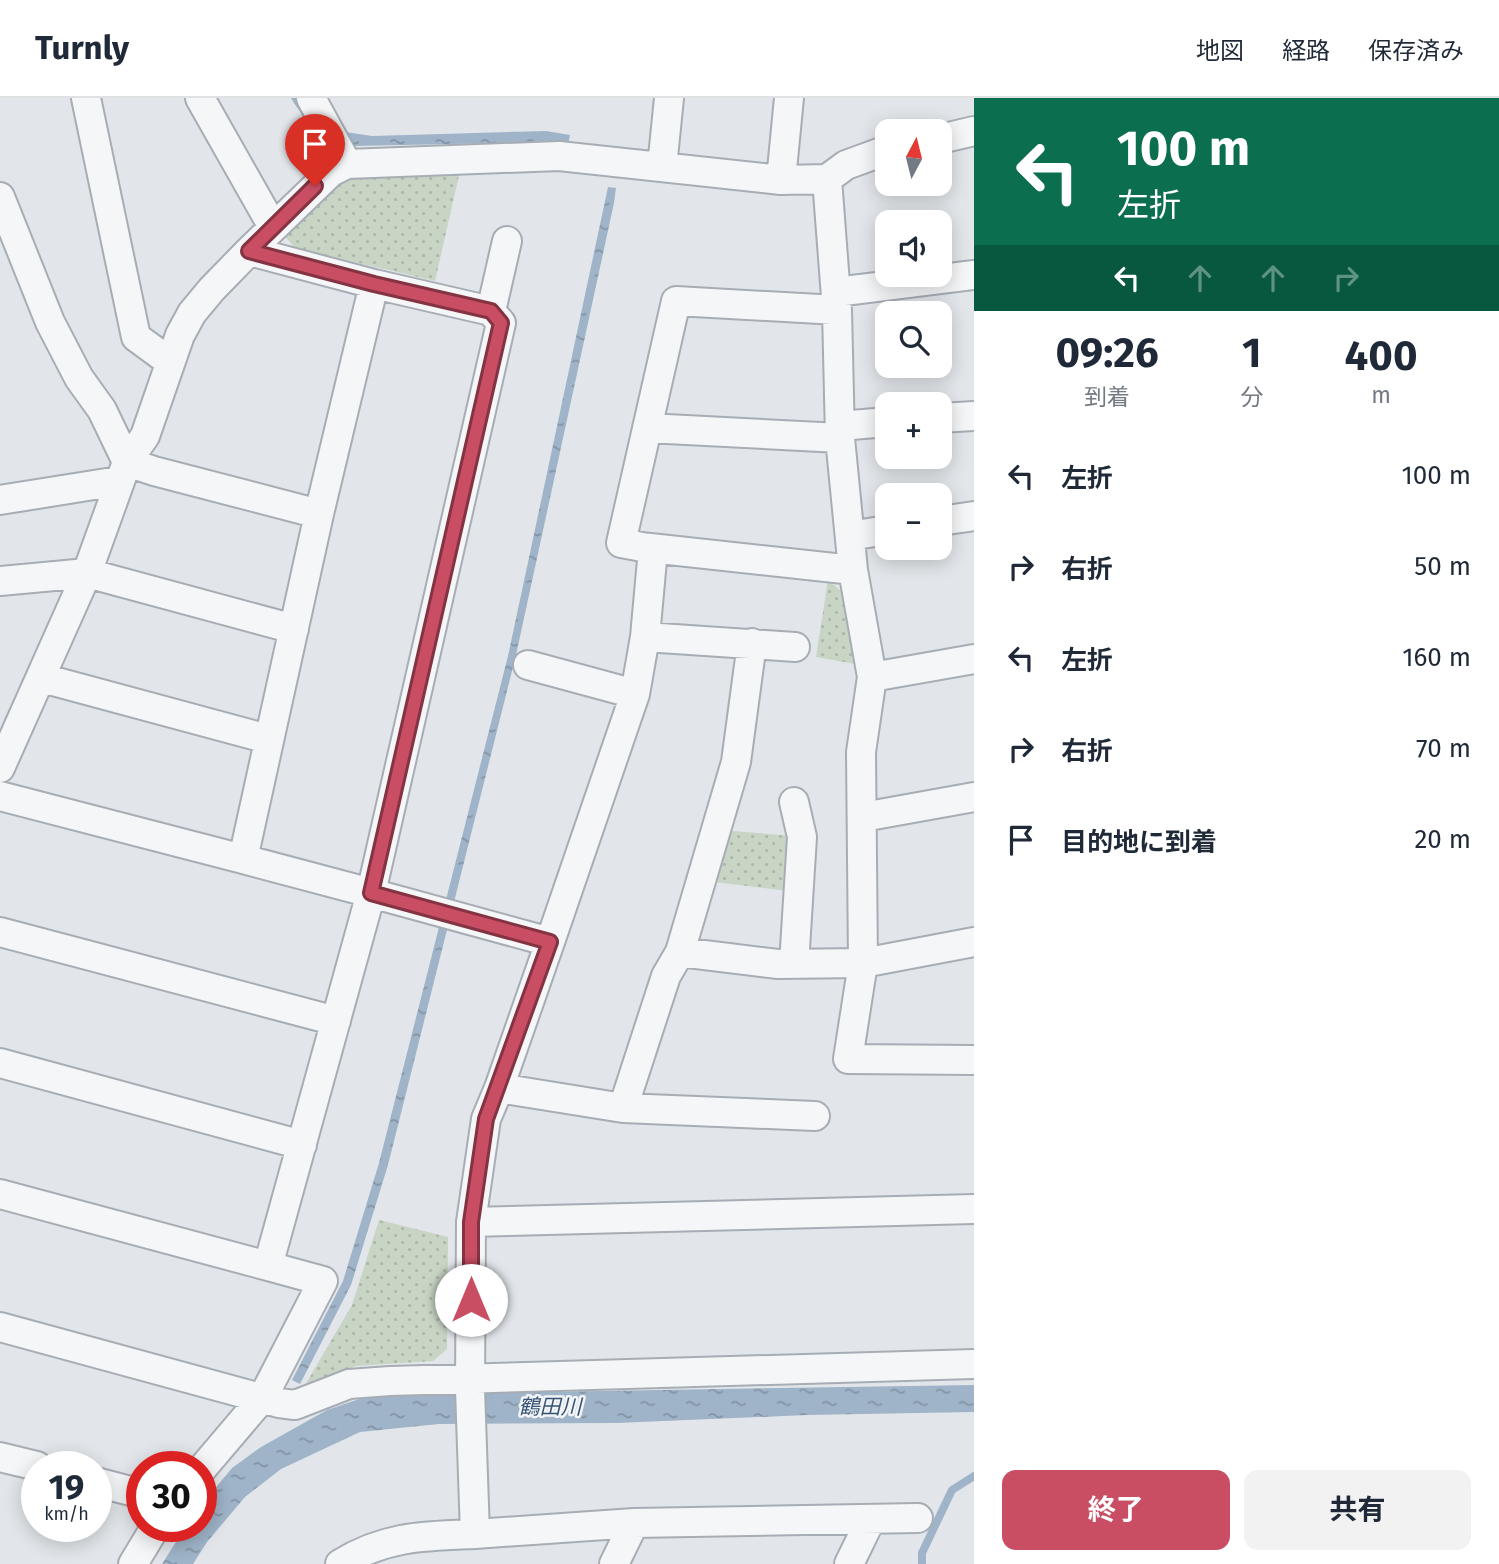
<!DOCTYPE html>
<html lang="ja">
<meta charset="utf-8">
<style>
:root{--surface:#fff;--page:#f2f2f3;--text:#1f2937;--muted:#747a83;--line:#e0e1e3;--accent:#c94e64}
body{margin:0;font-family:"Fira Sans","Noto Sans JP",sans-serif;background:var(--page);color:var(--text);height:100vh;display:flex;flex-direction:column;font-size:26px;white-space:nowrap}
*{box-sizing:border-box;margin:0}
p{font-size:23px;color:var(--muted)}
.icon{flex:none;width:38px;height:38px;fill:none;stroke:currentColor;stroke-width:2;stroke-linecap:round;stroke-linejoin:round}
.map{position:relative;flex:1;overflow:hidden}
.sheet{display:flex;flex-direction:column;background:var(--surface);width:525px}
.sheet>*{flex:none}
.guide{background:#0b6e4f;color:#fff;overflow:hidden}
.needle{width:46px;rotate:7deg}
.tools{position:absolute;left:875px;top:21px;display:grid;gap:14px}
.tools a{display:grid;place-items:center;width:77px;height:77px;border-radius:14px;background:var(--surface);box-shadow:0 4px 18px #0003;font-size:35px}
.speed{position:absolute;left:21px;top:1353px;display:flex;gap:14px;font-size:35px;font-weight:700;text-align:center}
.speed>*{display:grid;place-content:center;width:91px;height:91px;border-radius:50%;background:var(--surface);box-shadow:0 4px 18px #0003;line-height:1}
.speed small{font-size:18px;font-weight:400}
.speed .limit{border:10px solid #d22;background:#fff;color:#111}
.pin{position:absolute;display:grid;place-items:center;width:60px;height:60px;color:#fff;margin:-72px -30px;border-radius:50% 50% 50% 0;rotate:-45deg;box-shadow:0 0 7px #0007}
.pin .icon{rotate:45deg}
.me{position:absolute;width:77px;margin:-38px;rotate:0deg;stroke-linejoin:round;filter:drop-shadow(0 0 5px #0008)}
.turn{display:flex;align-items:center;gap:24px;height:147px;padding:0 28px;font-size:32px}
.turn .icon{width:91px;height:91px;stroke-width:2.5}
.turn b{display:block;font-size:49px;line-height:60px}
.lanes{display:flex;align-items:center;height:66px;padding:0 28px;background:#0003;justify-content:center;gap:35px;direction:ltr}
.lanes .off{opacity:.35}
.eta{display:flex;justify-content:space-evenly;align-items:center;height:119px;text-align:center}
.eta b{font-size:42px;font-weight:700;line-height:49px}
.button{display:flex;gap:14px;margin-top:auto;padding:14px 28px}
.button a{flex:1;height:80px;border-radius:14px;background:var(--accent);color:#fff;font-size:28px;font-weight:700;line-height:80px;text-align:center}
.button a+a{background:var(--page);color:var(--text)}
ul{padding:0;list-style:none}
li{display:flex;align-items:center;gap:21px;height:91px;padding:0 28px}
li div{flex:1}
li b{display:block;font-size:26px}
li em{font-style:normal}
header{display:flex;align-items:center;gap:42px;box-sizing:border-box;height:98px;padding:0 35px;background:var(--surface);border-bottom:2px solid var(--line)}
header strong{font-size:33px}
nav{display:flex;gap:38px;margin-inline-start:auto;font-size:24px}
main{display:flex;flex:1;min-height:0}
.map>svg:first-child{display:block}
.grass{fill:url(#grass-dots)}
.water{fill:url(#water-ripples)}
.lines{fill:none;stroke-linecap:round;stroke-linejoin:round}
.stream{stroke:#9fb4c8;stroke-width:8}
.minor-casing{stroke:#a7adb4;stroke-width:32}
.minor{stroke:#f5f6f8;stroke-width:28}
.route-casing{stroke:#833341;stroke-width:18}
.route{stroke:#c94e64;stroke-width:12}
.labels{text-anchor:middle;stroke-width:5;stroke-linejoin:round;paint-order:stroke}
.water-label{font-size:21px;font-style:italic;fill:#375474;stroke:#f2f4f7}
</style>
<header>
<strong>Turnly</strong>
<nav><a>地図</a><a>経路</a><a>保存済み</a></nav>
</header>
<main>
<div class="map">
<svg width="974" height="1466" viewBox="0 0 974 1466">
<defs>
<pattern id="grass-dots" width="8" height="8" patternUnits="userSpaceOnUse" patternTransform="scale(1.75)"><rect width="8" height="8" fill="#c8d4c4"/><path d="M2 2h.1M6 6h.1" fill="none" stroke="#acb7aa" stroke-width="1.8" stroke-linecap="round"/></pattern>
<pattern id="water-ripples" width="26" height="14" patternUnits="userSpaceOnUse" patternTransform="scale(1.75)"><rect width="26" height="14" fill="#9fb4c8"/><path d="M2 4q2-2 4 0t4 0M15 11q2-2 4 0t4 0" fill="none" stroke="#8293a4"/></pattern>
</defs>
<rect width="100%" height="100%" fill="#e2e6ea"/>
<path class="grass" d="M460,73l-25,110 -140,-33 -11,-13 43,-44 25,-18z
M828,482l18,15 15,70 -45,-8z
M732,733l62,5 -6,55 -74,-9z
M379,1122l69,17 -1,112 -14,12 -77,5 -52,21 48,-82z"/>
<path class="water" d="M291,0h12l42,34 27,4 174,-5 24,4 -2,10 -23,-3 -190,4c-30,-7 -48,-21 -64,-48z
M608,89l8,1 -2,15 -98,452 -128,510 -37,120 -51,99 -8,-4 51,-99 36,-118 129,-507z
M974,1287v27l-167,3 -190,8 -178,1 -79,8 -79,37 -36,28 -38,45 -14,22h-31l24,-38h15v-20l6,-8 25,-30 29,-21 66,-37 35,-12 45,-4z"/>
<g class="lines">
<path class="stream" d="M922,1466v-11l30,-63 22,-14"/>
<g class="minor-casing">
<path id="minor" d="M86,0l50,239 34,25
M200,0l73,129
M311,0l36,66
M940,41l34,-8
M662,69l7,-69
M827,81l10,131 3,128 13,132 19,107 -11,75 2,211 -15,96 126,1
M781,82l46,-1 19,-14 41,-15
M0,99l50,125 29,56 23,32 25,52 27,9 165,43
M249,153l82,-79 16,-8 212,-8 222,24 8,-82
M836,194l138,-17
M491,213l16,-70
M940,320l34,-2
M840,328l47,-4
M647,330l193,10
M0,402l119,-19
M940,423l34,-5
M850,438l37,-6
M641,449l212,23
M0,483l87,-8 207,56
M645,539l8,-88 -32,-6 55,-242 161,9
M528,567l107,29
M872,579l102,-18
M42,580l226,61
M0,670l87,-195 40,-111 18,-26 35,-101 12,-22 20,-24 37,-38 125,33 117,27 10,12 -130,570 179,49 -51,146 -13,31 -15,103 503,-13
M0,698l243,63 76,-345 55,-230
M863,719l111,-20
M0,834l336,89
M550,844l85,-248 10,-57 150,10
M680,854l98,12 85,-1 111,-21
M794,866l8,-127 -8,-35
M0,965l302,82
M499,990l124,20 192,8
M623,1010l43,-132 14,-24 56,-190 16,-119
M0,1096l268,72
M0,1229l279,76 16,2 54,-21 41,-3 584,-17
M0,1359l37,9
M201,1372l62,-73 60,-116 -55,-15 103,-373 -128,-34
M96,1384l46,12
M475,1436l159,-11 284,-5
M133,1466l23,-38
M340,1466c45,-28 84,-28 135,-30l-5,-145 1,-167
M614,1466l20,-41
M849,1466l22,-45"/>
</g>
<use href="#minor" class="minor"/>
</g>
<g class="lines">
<g class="route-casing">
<path id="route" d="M315,88l-66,65 125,33 117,27 10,12 -130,570 179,49 -64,177 -15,103v78"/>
</g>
<use href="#route" class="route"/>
</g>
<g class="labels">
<g class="water-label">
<text x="550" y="1316">鶴田川</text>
</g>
</g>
</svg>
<div class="tools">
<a><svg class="needle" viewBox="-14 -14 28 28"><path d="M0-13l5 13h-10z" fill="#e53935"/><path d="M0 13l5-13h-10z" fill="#747a83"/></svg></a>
<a><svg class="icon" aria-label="sound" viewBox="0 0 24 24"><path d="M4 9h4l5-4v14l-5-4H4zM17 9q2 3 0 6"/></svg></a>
<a><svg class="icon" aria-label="search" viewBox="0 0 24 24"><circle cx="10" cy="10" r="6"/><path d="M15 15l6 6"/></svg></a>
<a>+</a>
<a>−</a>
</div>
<div class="speed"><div>19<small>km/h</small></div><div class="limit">30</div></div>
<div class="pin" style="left:315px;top:88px;background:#d93025"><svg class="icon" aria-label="arrive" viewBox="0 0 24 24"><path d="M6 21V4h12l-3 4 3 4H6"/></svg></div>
<svg class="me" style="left:471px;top:1202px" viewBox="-20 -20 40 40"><circle r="19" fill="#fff"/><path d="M0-13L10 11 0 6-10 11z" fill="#c94e64"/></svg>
</div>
<section class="sheet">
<div class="guide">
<div class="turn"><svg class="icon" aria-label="left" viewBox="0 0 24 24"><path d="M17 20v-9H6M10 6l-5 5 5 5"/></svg><div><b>100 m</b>左折</div></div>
<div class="lanes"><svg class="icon" aria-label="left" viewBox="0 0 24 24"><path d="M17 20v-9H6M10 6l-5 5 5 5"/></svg><svg class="icon off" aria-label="ahead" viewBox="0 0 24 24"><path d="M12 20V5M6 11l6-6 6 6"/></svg><svg class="icon off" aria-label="ahead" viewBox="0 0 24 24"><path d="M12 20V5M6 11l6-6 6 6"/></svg><svg class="icon off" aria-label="right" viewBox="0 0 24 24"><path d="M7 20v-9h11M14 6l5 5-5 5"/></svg></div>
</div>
<div class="eta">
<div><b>09:26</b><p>到着</p></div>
<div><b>1</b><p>分</p></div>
<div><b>400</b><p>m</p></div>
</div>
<ul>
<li><svg class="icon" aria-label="left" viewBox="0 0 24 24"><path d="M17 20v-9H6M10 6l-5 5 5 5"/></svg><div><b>左折</b></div><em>100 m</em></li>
<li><svg class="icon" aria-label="right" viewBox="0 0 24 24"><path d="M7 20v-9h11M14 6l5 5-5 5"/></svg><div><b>右折</b></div><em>50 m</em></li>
<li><svg class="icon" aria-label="left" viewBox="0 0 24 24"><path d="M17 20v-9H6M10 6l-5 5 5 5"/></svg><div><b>左折</b></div><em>160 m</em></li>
<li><svg class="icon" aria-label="right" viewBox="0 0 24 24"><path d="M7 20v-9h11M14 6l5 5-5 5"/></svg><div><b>右折</b></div><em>70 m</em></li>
<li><svg class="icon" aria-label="arrive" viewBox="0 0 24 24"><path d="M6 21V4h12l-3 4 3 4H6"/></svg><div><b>目的地に到着</b></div><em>20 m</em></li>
</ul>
<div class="button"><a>終了</a><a>共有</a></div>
</section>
</main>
